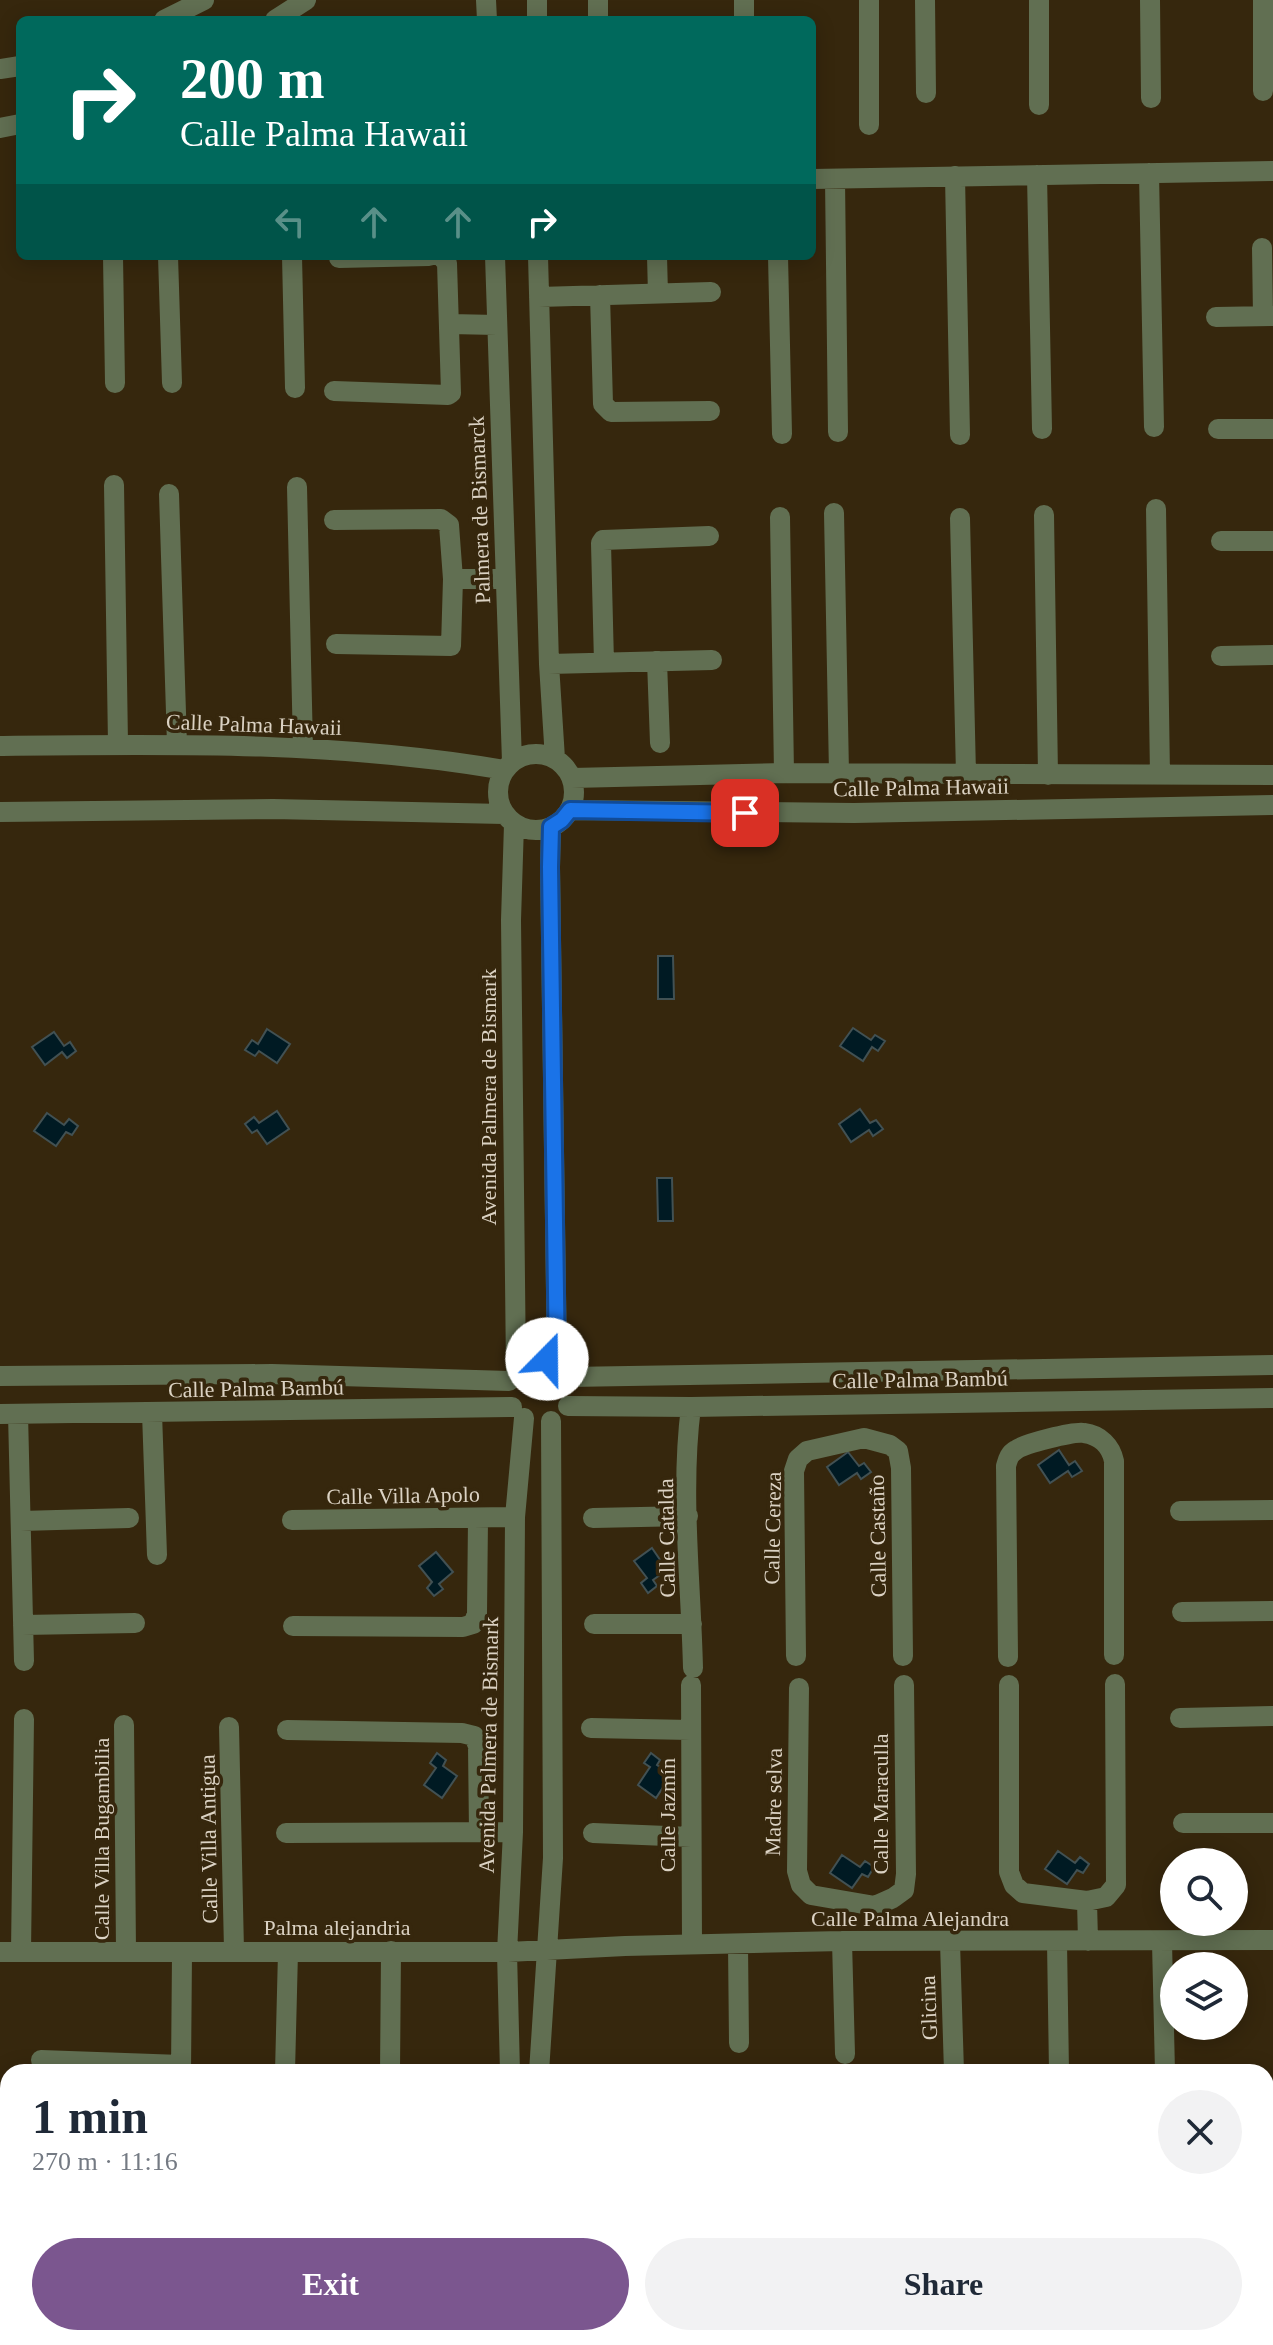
<!DOCTYPE html>
<meta charset="utf-8">
<style>
:root{--surface:#fff;--page:#f2f2f3;--text:#1f2937;--muted:#747a83;--accent:#7b568f}
body{margin:0;font-family:Georgia,serif;background:var(--page);color:var(--text);height:100vh;display:flex;flex-direction:column;font-size:30px;white-space:nowrap}
*{box-sizing:border-box;margin:0}
p{font-size:26px;color:var(--muted)}
.icon{flex:none;width:44px;height:44px;fill:none;stroke:currentColor;stroke-width:2;stroke-linecap:round;stroke-linejoin:round}
.map{position:relative;flex:1;overflow:hidden}
.details{position:absolute;left:0px;top:2064px;width:1274px;height:282px;display:flex;flex-direction:column;background:var(--surface);border-radius:24px 24px 0 0;box-shadow:0 4px 20px #0003}
.details>*{flex:none}
.top-card{position:absolute;left:16px;top:16px;width:800px;height:244px;border-radius:12px;box-shadow:0 4px 20px #0003;background:#00695c;color:#fff;overflow:hidden}
.controls{position:absolute;left:1160px;top:1848px;display:grid;gap:16px}
.controls a{display:grid;place-items:center;width:88px;height:88px;border-radius:50%;background:var(--surface);box-shadow:0 4px 20px #0003;font-size:40px}
.pin{position:absolute;display:grid;place-items:center;width:68px;height:68px;color:#fff;margin:-34px;border-radius:16px;box-shadow:0 4px 12px #0006}
.me{position:absolute;width:88px;margin:-44px;rotate:22deg;stroke-linejoin:round;filter:drop-shadow(0 0 6px #0008)}
.turn{display:flex;align-items:center;gap:28px;height:168px;padding:0 32px;font-size:36px}
.turn .icon{width:104px;height:104px;stroke-width:2.5}
.turn b{display:block;font-size:56px;line-height:68px}
.lanes{display:flex;align-items:center;height:76px;padding:0 32px;background:#0003;justify-content:center;gap:40px;direction:ltr}
.lanes .off{opacity:.35}
.round{display:grid;place-items:center;flex:none;width:84px;height:84px;border-radius:42px;background:var(--page)}
.headline{display:flex;align-items:center;justify-content:space-between;height:136px;padding:0 32px}
h1{font-size:48px;font-weight:700;line-height:60px}
.action{display:flex;gap:16px;margin-top:auto;padding:16px 32px}
.action a{flex:1;height:92px;border-radius:48px;background:var(--accent);color:#fff;font-size:32px;font-weight:700;line-height:92px;text-align:center}
.action a+a{background:var(--page);color:var(--text)}
.map>svg:first-child{display:block}
.water{fill:#001a23;stroke:#425153;stroke-width:2}
.lines{fill:none;stroke-linecap:round;stroke-linejoin:round}
.minor{stroke:#616f52;stroke-width:20}
.route-casing{stroke:#114b97;stroke-width:20}
.route{stroke:#1a73e8;stroke-width:14}
.labels{text-anchor:middle;stroke-width:7;stroke-linejoin:round;paint-order:stroke}
.street-label{font-size:22px;fill:#dbd2c3;stroke:#36270d}
</style>
<div class="map">
<svg width="1273" height="2345" viewBox="0 0 1273 2345">
<rect width="100%" height="100%" fill="#36270d"/>
<path class="water" d="M658,956h15l1,43h-16z
M853,1028l18,12 4,-5 10,6 -7,10 -6,-4 -9,14 -23,-15z
M267,1029l23,15 -13,19 -18,-12 -4,5 -10,-6 7,-10 6,4z
M54,1032l10,14 6,-4 6,9 -9,7 -5,-6 -17,13 -13,-18z
M860,1109l10,14 6,-3 7,9 -10,7 -4,-6 -18,12 -12,-18z
M277,1111l12,18 -22,15 -10,-14 -5,3 -7,-9 9,-7 5,6z
M47,1113l17,12 5,-6 9,7 -6,9 -6,-3 -10,14 -22,-15z
M657,1178h15l1,43h-15z
M1059,1450l10,15 6,-4 7,10 -10,6 -4,-6 -18,12 -12,-18z
M848,1452l11,14 5,-3 7,9 -10,7 -4,-6 -18,12 -12,-18z
M652,1548l15,22 -14,10 4,6 -9,7 -7,-10 6,-5 -13,-17z
M436,1552l17,20 -14,12 4,5 -9,7 -7,-8 5,-6 -13,-16z
M437,1753l9,7 -3,6 14,10 -15,22 -18,-13 12,-17 -6,-5z
M651,1753l9,7 -3,5 14,10 -15,23 -18,-13 12,-18 -6,-4z
M1058,1851l17,12 5,-6 9,7 -6,9 -6,-3 -10,14 -22,-15z
M842,1855l18,12 5,-6 9,6 -6,10 -6,-3 -10,14 -22,-15z"/>
<g class="lines">
<path class="minor" d="M486,0l1,20
M925,0l1,93
M1039,0v105
M1150,0l1,98
M1263,0v91
M164,20l40,-20
M275,20l31,-20
M537,20v-20
M598,20v-20
M744,20v-20
M0,69l20,-3
M869,125v-125
M0,128l20,-4
M1149,173l5,254
M1037,175l5,254
M955,176l5,259
M812,179l461,-8
M835,179l3,253
M1262,248l1,68
M113,256l2,127
M168,256l4,127
M292,256l3,132
M495,256l17,506
M538,256l11,408 6,95
M657,256l1,38
M778,256l4,178
M339,258l90,-2
M600,295l3,109 8,8 99,-1
M539,297l172,-5
M1216,317l57,-1
M450,324l47,1
M334,391l114,4 3,-2 -4,-130 -6,-7
M1218,429h55
M114,485l4,259
M297,487l6,260
M169,494l8,250
M1156,509l4,266
M834,513l5,260
M1044,515l4,260
M780,517l4,256
M960,518l6,256
M334,520l107,-1 8,6 4,54 -2,67 -115,-2
M1221,541h52
M453,579h53
M1221,656l52,-1
M657,661l3,82
M604,663l-3,-120 2,-3 106,-4
M549,664l163,-4
M0,746c169,-2 338,-5 505,24
M498 792a38 38 0 1 1 76 0a38 38 0 1 1-76 0Z
M572,778l212,-5 489,2
M570,810l284,3 419,-8
M0,812l273,-3 231,5
M514,824l-3,96 5,450
M551,827l-1,40 7,496
M0,1376l272,-2 237,7
M569,1377l704,-12
M568,1406l123,1 582,-9
M691,1407c-11,84 0,176 2,261
M152,1413l5,142
M0,1414l512,-7
M18,1414l6,247
M1180,1511l93,-1
M593,1518l95,-2
M292,1520l223,-3
M21,1521l108,-3
M1182,1612l91,-1
M594,1624h98
M23,1625l112,-2
M293,1626l170,1 10,-3 4,-10 1,-95
M796,1656l-2,-185 4,-12 9,-8 57,-13 26,7 8,6 3,17 2,188
M1008,1657l-2,-191c2,-7 3,-12 10,-16 7,-6 58,-19 68,-17 16,2 27,13 30,28v194
M691,1685l1,259
M1009,1685v187l5,13 9,8 64,8 19,-4 10,-12 -1,-201
M799,1688l-2,183 4,14 10,10 64,11
M1180,1718l93,-2
M124,1725l2,227
M229,1727l5,223
M591,1728l99,2
M287,1730l175,3 12,3 4,10 1,86
M1183,1823h90
M286,1833l227,-1
M593,1833l98,4
M1087,1901l1,40
M875,1906l18,-8 11,-8 2,-16 -2,-189
M842,1941l3,113
M950,1942l4,130
M1057,1942l2,130
M1162,1942l3,130
M738,1945l1,98
M0,1952h507l118,-6 217,-5 431,-1
M21,1952l3,-233
M41,2060l140,5
M181,2072l1,-119
M285,2072l3,-120
M390,2072l1,-121
M510,2072l-3,-120 6,-120 2,-315 9,-99
M539,2072l14,-214 -2,-437
M1270,2149l3,-41
M72,2338v7
M178,2338v7
M285,2338v7
M390,2338v7
M514,2338v7"/>
</g>
<g class="lines">
<g class="route-casing">
<path id="route" d="M547,1359l10,4 -7,-496 1,-40 11,-7 8,-10 175,3"/>
</g>
<use href="#route" class="route"/>
</g>
<g class="labels">
<g class="street-label">
<text transform="translate(479 510) rotate(-92)" y="8">Palmera de Bismarck</text>
<text transform="translate(254 724) rotate(2)" y="8">Calle Palma Hawaii</text>
<text transform="translate(921 787) rotate(-1)" y="8">Calle Palma Hawaii</text>
<text transform="translate(488 1097) rotate(-90)" y="8">Avenida Palmera de Bismark</text>
<text transform="translate(920 1379) rotate(-1)" y="8">Calle Palma Bambú</text>
<text transform="translate(256 1388) rotate(-1)" y="8">Calle Palma Bambú</text>
<text transform="translate(403 1495) rotate(-1)" y="8">Calle Villa Apolo</text>
<text transform="translate(772 1528) rotate(-89)" y="8">Calle Cereza</text>
<text transform="translate(877 1536) rotate(-91)" y="8">Calle Castaño</text>
<text transform="translate(666 1538) rotate(-91)" y="8">Calle Catalda</text>
<text transform="translate(488 1745) rotate(-89)" y="8">Avenida Palmera de Bismark</text>
<text transform="translate(773 1802) rotate(-89)" y="8">Madre selva</text>
<text transform="translate(880 1804) rotate(-90)" y="8">Calle Maraculla</text>
<text transform="translate(667 1815) rotate(-90)" y="8">Calle Jazmín</text>
<text transform="translate(101 1839) rotate(-90)" y="8">Calle Villa Bugambilia</text>
<text transform="translate(208 1839) rotate(-91)" y="8">Calle Villa Antigua</text>
<text x="910" y="1926">Calle Palma Alejandra</text>
<text x="337" y="1935">Palma alejandria</text>
<text transform="translate(928 2008) rotate(-92)" y="8">Glicina</text>
</g>
</g>
</svg>
<div class="controls">
<a><svg class="icon" aria-label="search" viewBox="0 0 24 24"><circle cx="10" cy="10" r="6"/><path d="M15 15l6 6"/></svg></a>
<a><svg class="icon" aria-label="layers" viewBox="0 0 24 24"><path d="M12 4l9 5-9 5-9-5zM3 14l9 5 9-5"/></svg></a>
</div>
<div class="pin" style="left:745px;top:813px;background:#d93025"><svg class="icon" aria-label="arrive" viewBox="0 0 24 24"><path d="M6 21V4h12l-3 4 3 4H6"/></svg></div>
<svg class="me" style="left:547px;top:1359px" viewBox="-20 -20 40 40"><circle r="19" fill="#fff"/><path d="M0-13L10 11 0 6-10 11z" fill="#1a73e8"/></svg>
<div class="top-card">
<div class="turn"><svg class="icon" aria-label="right" viewBox="0 0 24 24"><path d="M7 20v-9h11M14 6l5 5-5 5"/></svg><div><b>200 m</b>Calle Palma Hawaii</div></div>
<div class="lanes"><svg class="icon off" aria-label="left" viewBox="0 0 24 24"><path d="M17 20v-9H6M10 6l-5 5 5 5"/></svg><svg class="icon off" aria-label="ahead" viewBox="0 0 24 24"><path d="M12 20V5M6 11l6-6 6 6"/></svg><svg class="icon off" aria-label="ahead" viewBox="0 0 24 24"><path d="M12 20V5M6 11l6-6 6 6"/></svg><svg class="icon" aria-label="right" viewBox="0 0 24 24"><path d="M7 20v-9h11M14 6l5 5-5 5"/></svg></div>
</div>
<section class="details">
<div class="headline"><div><h1>1 min</h1><p>270 m · 11:16</p></div><a class="round"><svg class="icon" aria-label="close" viewBox="0 0 24 24"><path d="M6 6l12 12M18 6L6 18"/></svg></a></div>
<div class="action"><a>Exit</a><a>Share</a></div>
</section>
</div>
